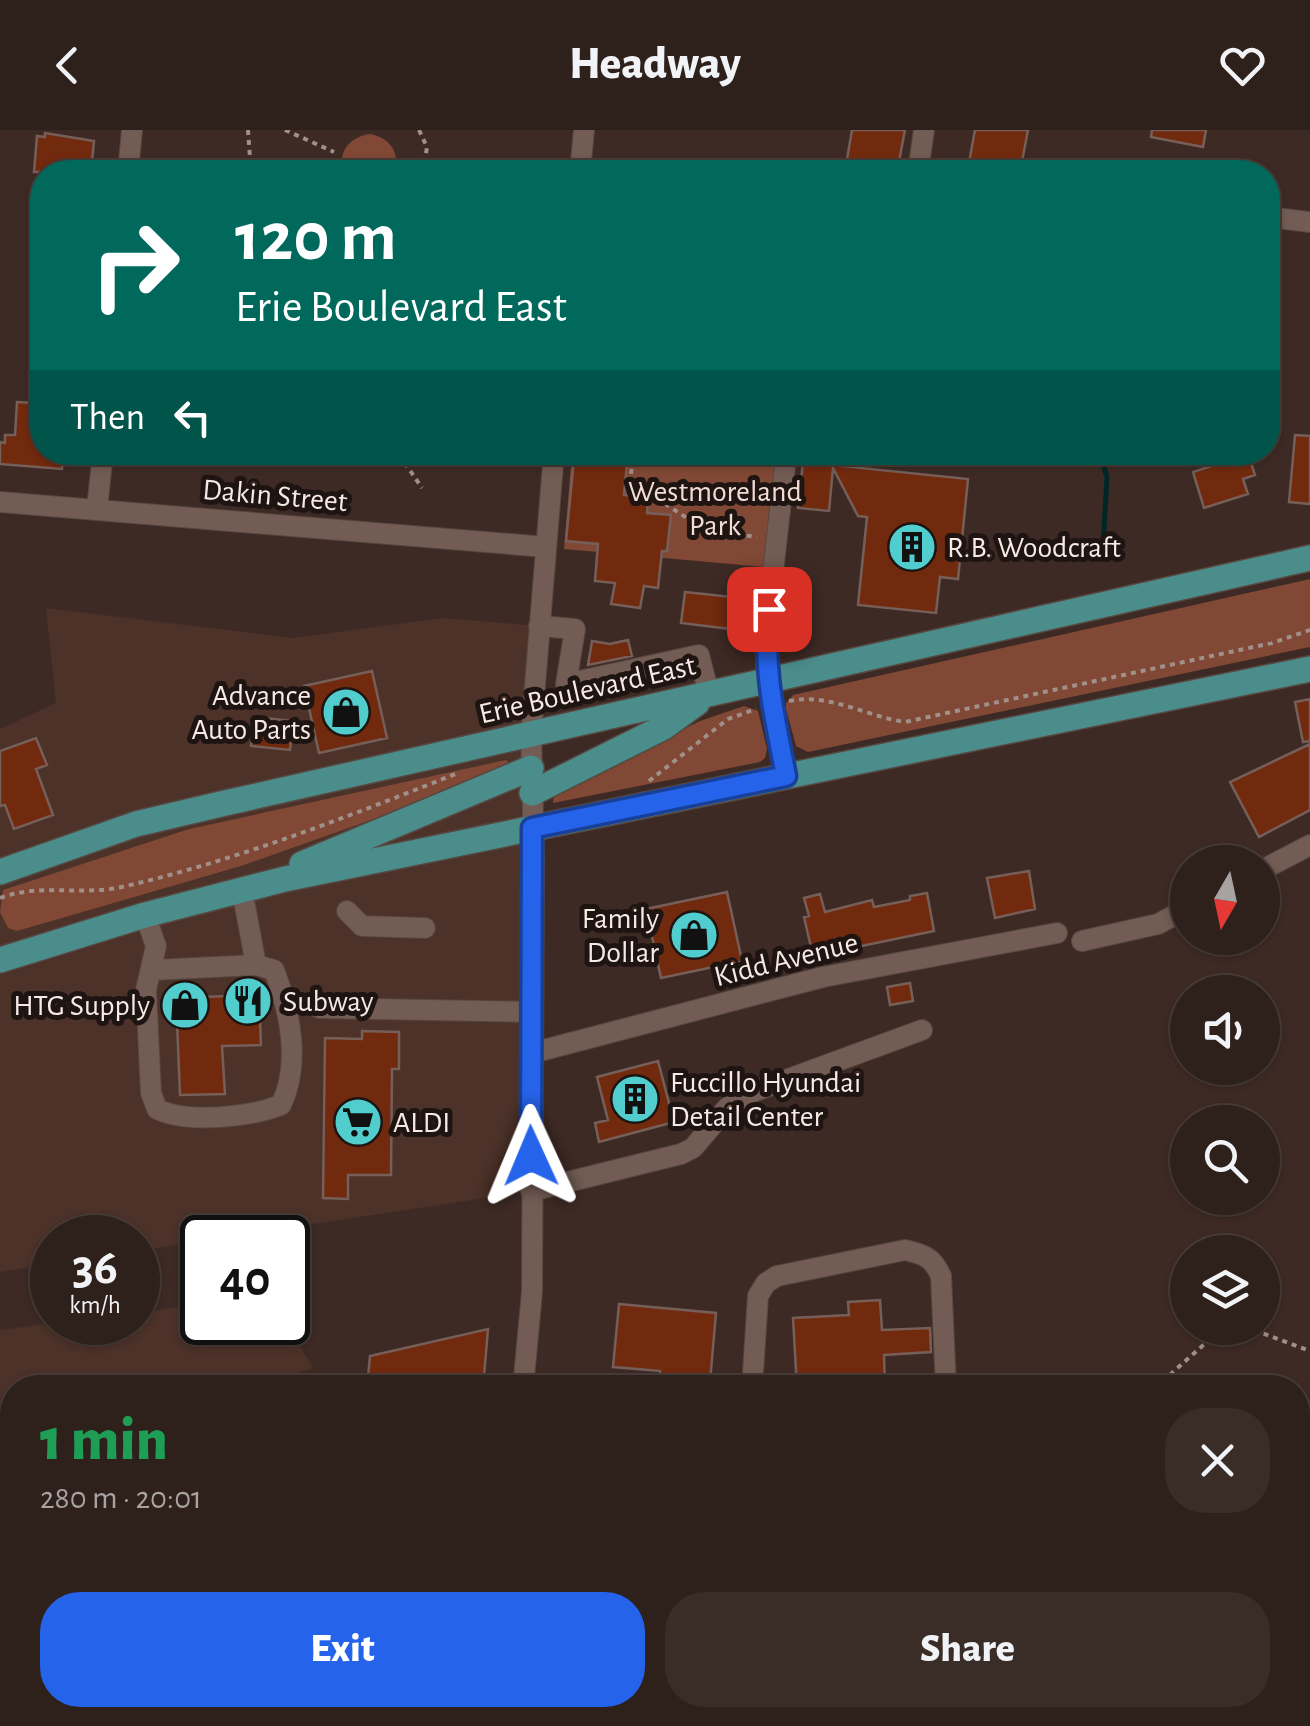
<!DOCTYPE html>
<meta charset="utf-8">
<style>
:root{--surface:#2e201b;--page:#3a2d28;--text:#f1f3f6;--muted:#a7a3a3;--line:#493e3a;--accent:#2563eb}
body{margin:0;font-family:"Alegreya Sans",sans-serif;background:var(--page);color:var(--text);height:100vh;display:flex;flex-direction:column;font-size:38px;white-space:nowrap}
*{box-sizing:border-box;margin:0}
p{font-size:32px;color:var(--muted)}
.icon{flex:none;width:55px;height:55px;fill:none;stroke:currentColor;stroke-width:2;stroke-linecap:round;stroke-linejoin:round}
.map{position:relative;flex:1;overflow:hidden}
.details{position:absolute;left:0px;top:1245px;width:1310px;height:352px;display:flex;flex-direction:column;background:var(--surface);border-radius:40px 40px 0 0;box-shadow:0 2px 8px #0004,0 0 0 2px var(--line)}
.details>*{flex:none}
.hud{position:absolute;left:30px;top:30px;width:1250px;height:305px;border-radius:40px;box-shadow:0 2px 8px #0004,0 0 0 2px var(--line);background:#00695c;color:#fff;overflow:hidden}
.needle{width:65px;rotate:189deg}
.fabs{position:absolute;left:1170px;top:715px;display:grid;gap:20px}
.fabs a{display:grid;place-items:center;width:110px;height:110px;border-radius:50%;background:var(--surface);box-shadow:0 2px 8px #0004,0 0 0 2px var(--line);font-size:50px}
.speed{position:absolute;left:30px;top:1085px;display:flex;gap:20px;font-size:50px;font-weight:700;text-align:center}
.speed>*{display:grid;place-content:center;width:130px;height:130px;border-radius:50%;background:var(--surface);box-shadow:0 2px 8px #0004,0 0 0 2px var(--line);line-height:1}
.speed small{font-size:25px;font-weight:400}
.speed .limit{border:5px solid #111;border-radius:15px;background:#fff;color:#111}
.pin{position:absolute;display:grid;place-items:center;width:85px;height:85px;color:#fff;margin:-42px;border-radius:20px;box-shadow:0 5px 15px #0006}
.me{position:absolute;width:110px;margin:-55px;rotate:359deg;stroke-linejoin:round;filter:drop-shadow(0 0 8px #0008)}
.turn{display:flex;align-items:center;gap:35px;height:210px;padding:0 40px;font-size:45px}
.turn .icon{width:130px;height:130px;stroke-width:2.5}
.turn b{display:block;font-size:70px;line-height:85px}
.then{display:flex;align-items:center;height:95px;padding:0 40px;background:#0003;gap:20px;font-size:38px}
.round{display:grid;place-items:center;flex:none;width:105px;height:105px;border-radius:40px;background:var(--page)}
.overview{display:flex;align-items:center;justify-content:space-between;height:170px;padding:0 40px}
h1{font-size:60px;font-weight:800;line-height:75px;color:#1e9e55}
.button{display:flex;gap:20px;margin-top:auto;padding:20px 40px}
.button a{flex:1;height:115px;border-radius:40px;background:var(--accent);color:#fff;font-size:40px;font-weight:800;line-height:115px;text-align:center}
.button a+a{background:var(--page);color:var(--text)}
header{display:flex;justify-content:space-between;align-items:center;height:130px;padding:0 40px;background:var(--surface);font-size:45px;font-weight:800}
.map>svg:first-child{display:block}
.built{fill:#4c3229}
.green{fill:#804835}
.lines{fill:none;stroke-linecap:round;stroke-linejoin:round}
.stream{stroke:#002627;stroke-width:5}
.building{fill:#722a0e;stroke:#755f58;stroke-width:2.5}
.minor-casing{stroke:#574741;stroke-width:22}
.major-casing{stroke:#574741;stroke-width:28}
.highway-casing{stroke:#574741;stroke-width:32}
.path{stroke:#a0908a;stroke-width:4;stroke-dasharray:5 5;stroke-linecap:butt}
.minor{stroke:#725c54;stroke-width:20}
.major{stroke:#4b8d8b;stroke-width:25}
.highway{stroke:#31aeb0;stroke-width:30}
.route-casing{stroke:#184099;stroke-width:25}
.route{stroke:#2563eb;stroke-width:18}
.labels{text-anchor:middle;stroke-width:10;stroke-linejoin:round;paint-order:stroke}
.park-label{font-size:30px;fill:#f3dcd4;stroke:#1e1512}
.street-label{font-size:30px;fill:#f7eae5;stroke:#1e1512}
.poi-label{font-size:30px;fill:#f7eae5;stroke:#1e1512;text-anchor:start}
</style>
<header><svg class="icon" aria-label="back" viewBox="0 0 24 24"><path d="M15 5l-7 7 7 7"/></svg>Headway<svg class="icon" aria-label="heart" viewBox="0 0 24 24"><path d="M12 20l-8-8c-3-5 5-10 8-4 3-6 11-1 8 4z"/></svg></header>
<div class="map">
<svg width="1310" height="1596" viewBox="0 0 1310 1596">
<rect width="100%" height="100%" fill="#3e2a24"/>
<path class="built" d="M46,478l246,30 151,-20 96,8 -8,565 -304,46 -25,1v3l-64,10v-13h-86v26l-52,8v-543l56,-26z
M202,1174v18l84,1 27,45 -51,19 -250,1v208l-12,1v-267l61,-8h77v-9z"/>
<path class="green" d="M370,4c20,4 30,18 25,38h-52c-5,-20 6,-35 27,-38z
M572,323h208l-16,114 -200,-18z
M1310,449v68l-502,105 -12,-6 -10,-37v-6l7,-8z
M744,576l14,5 9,38 -2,9 -5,4 -207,41 1,-11 146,-71z
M506,630l4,4 -9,10 -260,92 -224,65 -9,-3 -8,-16 3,-22 186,-61z"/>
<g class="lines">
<path class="stream" d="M1099,322l8,25 -4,70"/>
</g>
<path class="building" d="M852,0h53l-8,42 -52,-1z
M975,0h53l-8,42h-49l1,-3 -4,-1z
M1152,0h54l-3,17 -52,-10z
M45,3l49,8 -3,31h-57l3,-36 8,1z
M17,272l17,1 -2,33h10v16h22l-2,17 -62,-5v-22l5,1v-8h10z
M1295,305l15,1v68l-21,-2z
M1248,324l7,21 -12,4 5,15 -44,14 -11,-36z
M574,329l53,5 -3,31 24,3 -1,15 24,2 -4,36h-5l-4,37 -14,-2 -4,22 -29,-4 4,-21 -20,-2 3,-37 -32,-3z
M803,332l165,17 -10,100 -18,-2 -4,36 -78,-8 9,-88 -9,-1 -25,-48 -4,43 -31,-3z
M685,462l57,6 -3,32 -58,-7z
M628,510l4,16 -44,9 4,-24 18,3z
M372,541l15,67 -68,15 -15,-67z
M1310,569v42l-7,1 -8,-40z
M254,587l39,4 -3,29 -39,-4z
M36,608l11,27 -11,4 17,46 -39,14 -9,-24 -5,1v-55z
M1310,614v66l-51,27 -29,-55z
M1029,741l6,38 -40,9 -8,-40z
M727,762l15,69 -81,17 -15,-69z
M927,763l7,38 -121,25 -9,-39 5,-1 -5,-18 16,-4 5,18 47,-12 2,7 36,-7v-4z
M910,853l3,18 -23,4 -3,-18z
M259,865l2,50 -39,1 3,48 -45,1 -4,-97z
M362,901l37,1v37h-7l-1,106h-43v24l-25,-1 2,-160 37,1z
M658,931l16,61 -75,20 -4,-19 13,-3 -11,-43z
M880,1170l2,30 48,-2 1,24 -47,3 1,33h-88l-4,-70 56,-3 -1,-13z
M619,1174l97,9 -6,69 -50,-5v-6l-47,-4z
M488,1199l-5,59h-116l3,-32z"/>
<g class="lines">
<g class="minor-casing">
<path id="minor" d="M128,42l4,-42
M580,42l4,-42
M918,42l6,-42
M1268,87l42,5
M785,336l-20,176 2,39 19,95
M0,372l546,45
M97,379l6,-57
M539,496l36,3 -9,55 133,-29 10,39
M1262,740l48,-25
M242,760l14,75
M347,781l15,15 63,2
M145,785l11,31 -10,44 5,103 6,16c30,15 93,8 124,-4 20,-41 9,-94 -7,-135l-18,-5 -104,5
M1082,811l76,-17 30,-16
M319,878l214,4
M532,923l291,-76 234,-44
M531,1061l150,-37 12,-6 34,-40 23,-15 172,-63
M523,1258l9,-96 2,-436 -3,-122 23,-282
M752,1258l6,-92 8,-13 11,-7 128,-26c19,4 28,8 36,26l5,112
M0,1481l12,-1
M0,1533l12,-1
M490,1596l1,-11"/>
</g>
<g class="major-casing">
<path id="major" d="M532,663l132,-66 33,-24
M302,734l229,-96
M0,742l136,-48 85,-20 1089,-246
M0,830l145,-45 140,-36 1025,-210"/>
</g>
<g class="highway-casing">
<path id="highway" d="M1298,1562l12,-3
M1148,1596l49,-11
M1204,1596l82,-11"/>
</g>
<path class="path" d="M248,0l3,42
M285,0l49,22
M419,0l8,17 -4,25
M407,322v14l15,22
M622,322l10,14 -3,24 32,11 44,29 52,7
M789,571c41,-8 76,15 116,21l367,-79 38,-13
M649,651l79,-62 28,-10
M0,768c40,-15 81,-2 122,-11 116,-27 225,-70 336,-114
M1155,1258l63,-56 44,1 48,18"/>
<use href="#minor" class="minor"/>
<use href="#major" class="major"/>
<use href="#highway" class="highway"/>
</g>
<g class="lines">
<g class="route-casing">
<path id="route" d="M531,1026l1,-328 254,-52c-11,-57 -24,-109 -17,-167"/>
</g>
<use href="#route" class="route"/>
</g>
<defs>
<g id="building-disc" transform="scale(2.5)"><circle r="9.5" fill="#52cdce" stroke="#1e1512"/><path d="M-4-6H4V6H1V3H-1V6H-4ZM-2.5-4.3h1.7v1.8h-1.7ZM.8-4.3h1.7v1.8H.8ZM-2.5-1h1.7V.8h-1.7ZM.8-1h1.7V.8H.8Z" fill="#111"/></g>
<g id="shop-disc" transform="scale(2.5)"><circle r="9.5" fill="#52cdce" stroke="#1e1512"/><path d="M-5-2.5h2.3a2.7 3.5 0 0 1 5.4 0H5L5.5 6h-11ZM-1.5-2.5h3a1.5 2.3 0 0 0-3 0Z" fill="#111"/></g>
<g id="restaurant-disc" transform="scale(2.5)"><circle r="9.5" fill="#52cdce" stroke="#1e1512"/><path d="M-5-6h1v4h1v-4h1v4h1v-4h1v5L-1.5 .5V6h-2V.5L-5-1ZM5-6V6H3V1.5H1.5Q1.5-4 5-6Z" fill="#111"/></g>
<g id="supermarket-disc" transform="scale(2.5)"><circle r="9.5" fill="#52cdce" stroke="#1e1512"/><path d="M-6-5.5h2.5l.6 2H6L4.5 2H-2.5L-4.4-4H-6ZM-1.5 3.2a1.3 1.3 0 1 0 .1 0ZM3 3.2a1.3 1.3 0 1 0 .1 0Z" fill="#111"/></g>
</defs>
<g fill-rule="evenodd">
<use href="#building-disc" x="912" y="417"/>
<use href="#shop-disc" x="346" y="582"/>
<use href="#shop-disc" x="694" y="805"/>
<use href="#restaurant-disc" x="248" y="871"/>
<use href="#shop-disc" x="185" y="875"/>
<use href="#building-disc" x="635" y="969"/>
<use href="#supermarket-disc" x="358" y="992"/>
</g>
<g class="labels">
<g class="park-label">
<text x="715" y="371">Westmoreland<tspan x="715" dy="34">Park</tspan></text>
</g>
<g class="street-label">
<text transform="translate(275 365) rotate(5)" y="10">Dakin Street</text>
<text transform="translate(587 559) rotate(-13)" y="10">Erie Boulevard East</text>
<text transform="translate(786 829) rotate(-14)" y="10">Kidd Avenue</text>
</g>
<g class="poi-label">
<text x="947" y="427">R.B. Woodcraft</text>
<text x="311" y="575" text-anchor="end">Advance<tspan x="311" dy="34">Auto Parts</tspan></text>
<text x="659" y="798" text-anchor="end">Family<tspan x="659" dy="34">Dollar</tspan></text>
<text x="283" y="881">Subway</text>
<text x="150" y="885" text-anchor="end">HTG Supply</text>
<text x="670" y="962">Fuccillo Hyundai<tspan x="670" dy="34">Detail Center</tspan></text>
<text x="393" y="1002">ALDI</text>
</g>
</g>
</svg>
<div class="fabs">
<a><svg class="needle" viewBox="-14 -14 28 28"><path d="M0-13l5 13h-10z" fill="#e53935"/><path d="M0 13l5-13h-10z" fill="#a7a3a3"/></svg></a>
<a><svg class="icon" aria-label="sound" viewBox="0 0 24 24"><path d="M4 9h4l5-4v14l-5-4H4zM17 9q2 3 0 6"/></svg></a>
<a><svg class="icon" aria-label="search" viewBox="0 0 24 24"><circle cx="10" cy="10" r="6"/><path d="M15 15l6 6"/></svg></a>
<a><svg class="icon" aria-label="layers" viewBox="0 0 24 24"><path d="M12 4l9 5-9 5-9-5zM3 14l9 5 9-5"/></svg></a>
</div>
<div class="speed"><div>36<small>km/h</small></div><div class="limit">40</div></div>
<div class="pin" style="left:769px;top:479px;background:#d93025"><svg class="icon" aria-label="arrive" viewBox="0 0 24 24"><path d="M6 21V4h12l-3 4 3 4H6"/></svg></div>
<svg class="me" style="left:531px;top:1026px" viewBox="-20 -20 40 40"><path d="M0-17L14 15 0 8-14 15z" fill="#2563eb" stroke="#fff" stroke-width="4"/></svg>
<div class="hud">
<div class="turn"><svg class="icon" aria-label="right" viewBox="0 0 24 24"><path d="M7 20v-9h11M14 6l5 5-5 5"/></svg><div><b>120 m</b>Erie Boulevard East</div></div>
<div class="then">Then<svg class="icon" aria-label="left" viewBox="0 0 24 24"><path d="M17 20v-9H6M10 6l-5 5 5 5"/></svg></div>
</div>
<section class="details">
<div class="overview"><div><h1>1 min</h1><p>280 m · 20:01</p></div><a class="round"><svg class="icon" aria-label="close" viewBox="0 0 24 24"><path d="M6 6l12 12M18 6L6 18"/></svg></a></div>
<div class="button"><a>Exit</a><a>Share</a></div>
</section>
</div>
